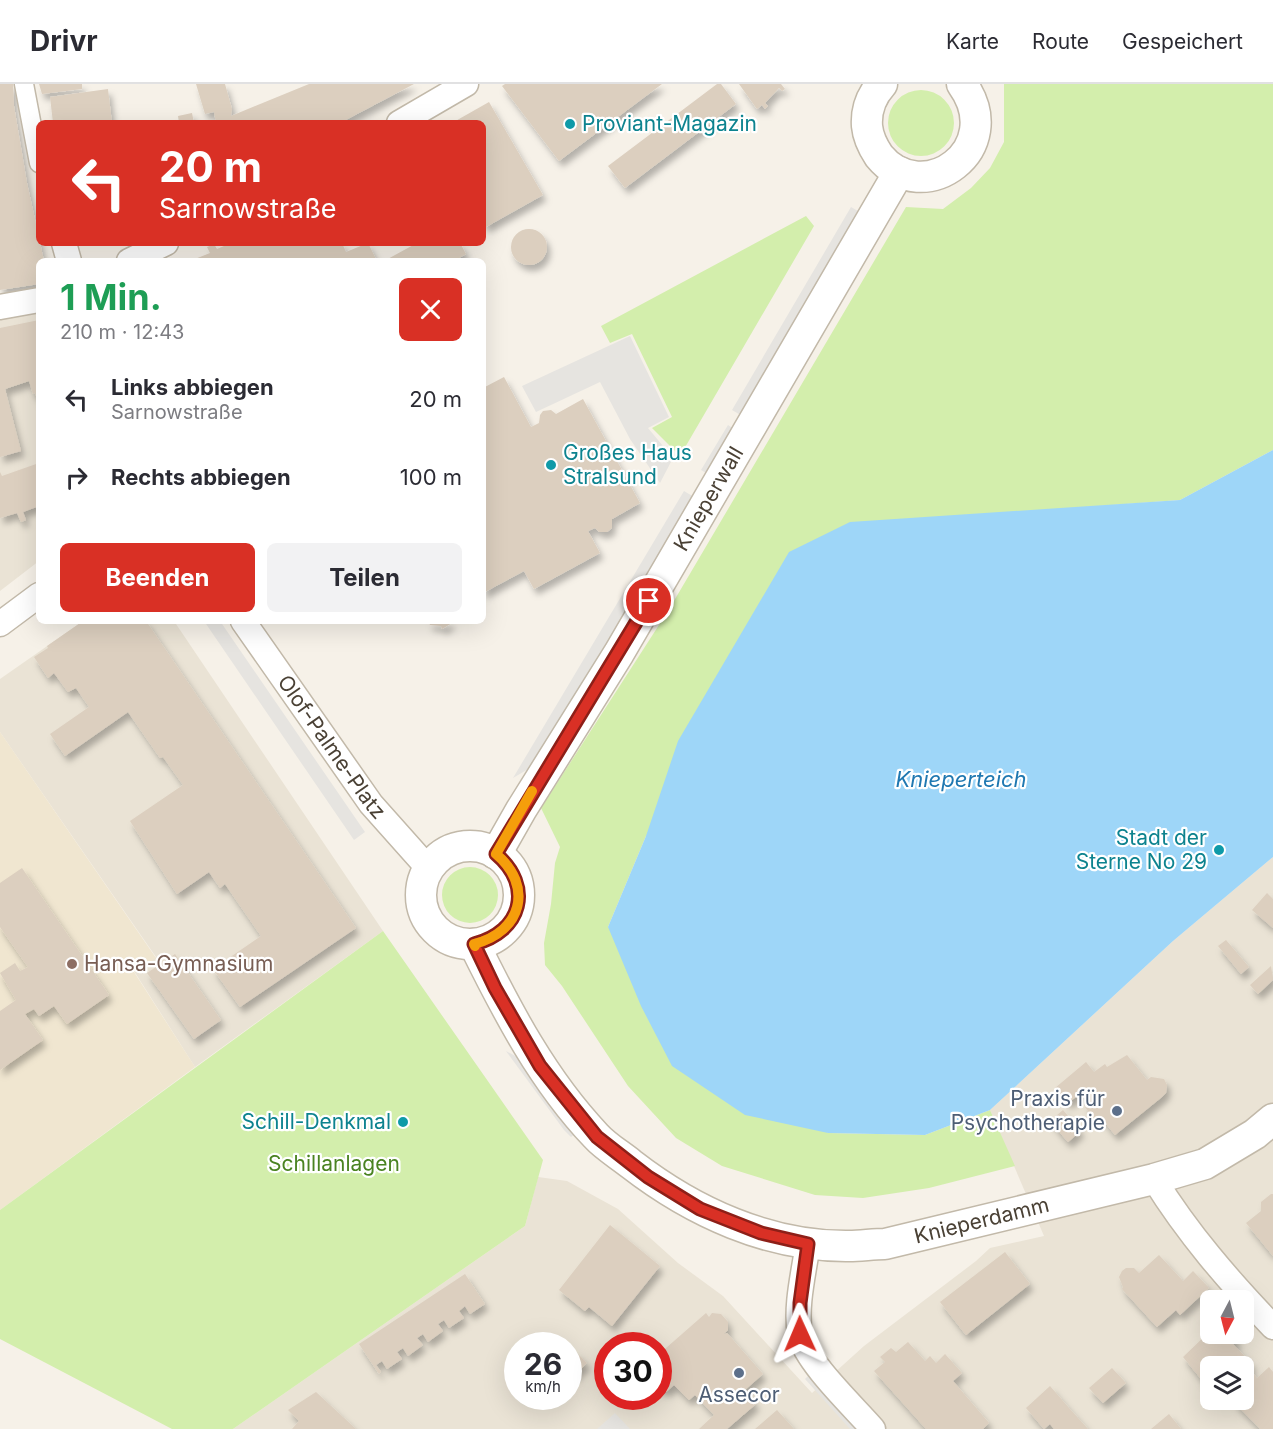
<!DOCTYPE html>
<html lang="de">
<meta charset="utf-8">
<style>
:root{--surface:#fff;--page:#f2f2f3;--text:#2b2b33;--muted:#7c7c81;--line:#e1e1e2;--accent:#d93025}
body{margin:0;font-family:Inter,sans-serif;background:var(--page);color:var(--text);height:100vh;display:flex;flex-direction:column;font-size:22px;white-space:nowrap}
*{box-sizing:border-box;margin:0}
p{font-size:20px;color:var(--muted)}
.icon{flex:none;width:33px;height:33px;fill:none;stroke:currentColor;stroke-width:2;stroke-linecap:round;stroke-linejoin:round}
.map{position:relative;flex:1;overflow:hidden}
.side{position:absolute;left:36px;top:174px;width:450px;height:366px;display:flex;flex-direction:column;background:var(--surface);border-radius:9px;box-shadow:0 6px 24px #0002}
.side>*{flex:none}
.guide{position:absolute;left:36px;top:36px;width:450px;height:126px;border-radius:9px;box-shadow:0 6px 24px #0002;background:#d93025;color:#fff;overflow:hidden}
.needle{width:39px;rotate:187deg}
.buttons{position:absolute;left:1200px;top:1206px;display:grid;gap:12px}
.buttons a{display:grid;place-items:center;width:54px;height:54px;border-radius:9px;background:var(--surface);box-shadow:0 6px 24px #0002;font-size:30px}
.speed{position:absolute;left:504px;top:1248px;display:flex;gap:12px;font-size:30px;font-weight:700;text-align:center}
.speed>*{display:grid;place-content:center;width:78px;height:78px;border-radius:50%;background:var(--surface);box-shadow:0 6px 24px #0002;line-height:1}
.speed small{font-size:15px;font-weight:400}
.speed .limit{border:9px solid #d22;background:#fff;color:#111}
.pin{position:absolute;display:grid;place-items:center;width:51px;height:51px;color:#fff;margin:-26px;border:3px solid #fff;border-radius:50%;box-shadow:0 2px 6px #0007}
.me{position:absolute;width:66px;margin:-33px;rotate:359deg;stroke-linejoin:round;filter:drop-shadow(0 0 4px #0008)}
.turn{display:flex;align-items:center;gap:21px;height:126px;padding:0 24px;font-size:27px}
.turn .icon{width:78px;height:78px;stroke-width:2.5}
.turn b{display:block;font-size:42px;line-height:51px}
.round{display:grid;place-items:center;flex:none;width:63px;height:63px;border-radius:9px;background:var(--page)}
.overview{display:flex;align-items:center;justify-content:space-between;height:102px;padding:0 24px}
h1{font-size:36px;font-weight:700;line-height:45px;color:#1e9e55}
.button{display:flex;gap:12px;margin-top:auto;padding:12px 24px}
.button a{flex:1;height:69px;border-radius:9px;background:var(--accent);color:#fff;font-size:24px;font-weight:700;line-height:69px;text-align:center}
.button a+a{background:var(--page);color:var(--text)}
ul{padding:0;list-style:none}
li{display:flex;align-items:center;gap:18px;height:78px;padding:0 24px}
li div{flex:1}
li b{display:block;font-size:22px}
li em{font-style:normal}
header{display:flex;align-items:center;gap:36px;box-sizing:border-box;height:84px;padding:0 30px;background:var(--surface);border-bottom:2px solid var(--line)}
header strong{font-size:28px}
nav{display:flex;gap:33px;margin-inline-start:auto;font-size:21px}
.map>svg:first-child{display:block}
.residential{fill:#eae3d5;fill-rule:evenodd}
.education{fill:#f0e6d0}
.green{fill:#d3eeac}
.parking{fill:#e6e4e0}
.water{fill:#9ed6f8}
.building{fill:#dccfbf;filter:url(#shadow)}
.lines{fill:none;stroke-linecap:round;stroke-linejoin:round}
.pedestrian-casing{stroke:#c2b9a9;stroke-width:21}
.minor-casing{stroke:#c2b9a9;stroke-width:27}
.tertiary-casing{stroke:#c2b9a9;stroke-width:33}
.pedestrian{stroke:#fff;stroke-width:18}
.minor{stroke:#fff;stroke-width:24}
.tertiary{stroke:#fff;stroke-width:30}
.route-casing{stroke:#8d1f18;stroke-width:15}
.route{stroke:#d93025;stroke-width:10}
.slow{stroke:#f59e0b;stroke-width:10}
.culture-dot{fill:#0f9aa8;stroke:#fff;stroke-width:2}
.education-dot{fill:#8d6e63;stroke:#fff;stroke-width:2}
.service-dot{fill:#5c6f8a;stroke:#fff;stroke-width:2}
.labels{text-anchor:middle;stroke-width:4.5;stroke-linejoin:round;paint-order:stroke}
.culture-label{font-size:21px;fill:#0d838f;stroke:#fff;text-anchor:start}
.street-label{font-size:21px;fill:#4a4135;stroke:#fff}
.education-label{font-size:21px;fill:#785e54;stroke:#fff;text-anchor:start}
.service-label{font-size:21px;fill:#4e5e75;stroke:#fff;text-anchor:end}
.park-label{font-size:21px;fill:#4a8321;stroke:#fff}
.water-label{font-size:22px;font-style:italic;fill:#1f78b1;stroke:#fff}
</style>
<header>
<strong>Drivr</strong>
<nav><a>Karte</a><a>Route</a><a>Gespeichert</a></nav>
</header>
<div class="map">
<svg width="1273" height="1345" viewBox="0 0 1273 1345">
<defs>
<filter id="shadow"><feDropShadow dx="3.5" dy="6" stdDeviation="3" flood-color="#0004"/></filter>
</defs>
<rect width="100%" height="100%" fill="#f6f1e8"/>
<path class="residential" d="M39,229v248l-39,30v-271z
M83,537h91l209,310 -188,136 -61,-96 22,-14 -156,-225v-53z
M1273,773v572h-1040l292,-203 13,-49 29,4 51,28 60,54 45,33 89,97 52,-47 112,-85 14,-13 54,-12 -54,-126 183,-169zM1210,1216h34v34h-34zM518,1262h50v50h-50zM608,1262h50v50h-50zM1210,1282h34v34h-34z"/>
<path class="education" d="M0,648l156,226 -22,14 61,95 -195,143z"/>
<path class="green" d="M1004,0h269v366l-93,50 -148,11 -386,325 -38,91 220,206 97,2 65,-25 25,56 -86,22 -66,10 -48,-3 -93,-29 -46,-28 -48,-52 -66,-100 -17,-21 -1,-22 7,-39 4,-41 5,-16 -19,-39 127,-197 238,-404 37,2 28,-21 19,-20 14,-26z
M888 39a33 33 0 1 1 66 0a33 33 0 1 1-66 0Z
M806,132l8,10 -134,230 -28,-28 20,-11 -40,-83 -22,9 -9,-17z
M442 811a28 28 0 1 1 56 0a28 28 0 1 1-56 0Z
M383,847l160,229 -18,66 -292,203h-61l-172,-90v-129z"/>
<path class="parking" d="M851,123l12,7 -119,203 -12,-7z
M630,252l39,81 -21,11 25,30 -13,25 -30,-44 -30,-57 -64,30 -14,-26z
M728,341l9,6 -26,45 -10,-6z
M684,407l10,6 -159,268 -22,13z
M204,537h16l145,211 -11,8z
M506,967l24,13 50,66 -9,7 -7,-7z
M813,1287l52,58h-15l-45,-50z
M615,1329l15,16h-33z"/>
<path class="water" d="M1273,366v407l-100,84 -183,169 -65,25 -97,-2 -83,-18 -73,-49 -31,-60 -33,-79 38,-91 32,-95 111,-189 61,-30 330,-22z"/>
<path class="building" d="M0,0h13l1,22 13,77 17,78h-5v23l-39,6z
M39,0h43v5l-40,5z
M196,0h29l7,25 -1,7 78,-32h105l-74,39h-124l-2,-11 -9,2z
M505,0h157l-103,77 -57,-75z
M717,0h4l15,20 -111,84 -17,-22z
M739,0h42l4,5 -3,2 -3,-3 -14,15 3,3 -3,3 -3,-4 -5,4z
M108,5l4,34h-59l-3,-26z
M489,18l54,93 -57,32 -3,-5v-99h-31z
M192,29l2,10h-15l-1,-7z
M511 163a18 18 0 1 1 36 0a18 18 0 1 1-36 0Z
M231,159h111l4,9 22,-9 9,18h-187l20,-8 -3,-6 7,-3 3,5z
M417,159h22l2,3 7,-3h12l6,11 -12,7h-70z
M39,236v83l-4,-10 -2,1 -4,-13 -24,8 16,62 -21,6v-129z
M504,293l27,50 8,-4 1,-8 3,-4 8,-1 5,4 27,-15 57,104 -28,16v9l-5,4h-8l-4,-4 -7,3 12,22 -66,36 -10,-18 -41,22v-205z
M39,379v43l-16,6 3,8 -5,2 -4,-9 -17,5v-46l2,4z
M83,537h63l210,307 -116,79 -27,-38 48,-33 -36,-52 -5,4 -11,-16 -32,22 -47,-73 53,-36 -20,-28 -3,1 -32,-46 -63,44 -15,-22 39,-27 -13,-19 -8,4 -14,-19 -6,5 -14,-21 14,-9 -1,-2z
M428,537h23l1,2 -10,6 -1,-3 -11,-1z
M22,784l87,127 -42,29 -13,-18 -15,10 -5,-7 -9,5 18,26 -43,30v-59l16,-11 -16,-27 15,-10 5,8 8,-4 -28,-40v-44z
M1267,809l6,6v29l-21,-18z
M1226,856l23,27 -8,7 -23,-28z
M175,870l46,66 -27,19 -47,-66z
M1271,882l2,14 -15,14 -8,-9z
M1127,971l20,25 4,-3 13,2 3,6 -1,8 -4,4 -47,38 -16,-20 -5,4 -9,-12 4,-4 -8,-10 -13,10 -13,-15 31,-26 8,10 11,-8 2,3z
M1063,1026l18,21 -13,11 -18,-21z
M1271,1110h2v62l-27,-33 15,-12v-9z
M610,1141l50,41 -48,60 -23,-19 -4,4 -26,-21z
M1005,1168l25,32 -64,51 -26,-33z
M1159,1171l24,26 10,-10 16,17 -29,27 -4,-5 -19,17 -35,-38 1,-2 -4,-10 3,-6 4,-3h8l5,5z
M465,1190l20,30 -15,10 -5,-8 -6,5 5,7 -15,10 -5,-8 -6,4 5,7 -15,11 -5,-8 -6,4 6,7 -15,11 -5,-8 -6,4 5,7 -15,10 -5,-8 -6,4 5,7 -2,2 -20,-30z
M706,1229l3,4 3,-4 9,1 7,8v8l-4,4 3,-1 36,41 -18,16 11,14 -29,25h-28l15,-14 -19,-20 -6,5 -15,-15 -8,7 -3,-5 -5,5v-37z
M1210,1247v3h22l6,6 -5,4 20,21 -4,4 8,9 12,-11 4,5v57h-13l-28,-29h12v-34h-34v24l-27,-33z
M908,1258l17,19 5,-5 6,7 9,-9 17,19 -9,8 36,42 -6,6h-57l-52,-58 11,-9 -5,-5 11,-9 5,4z
M576,1268l11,11 -13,13 -6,-6v-9z
M1112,1284l14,15 -23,20 -14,-15z
M1050,1302l19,22 19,21h-34l-4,-5 -6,5 -18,-21z
M316,1308l40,37h-64l7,-8 -11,-11z
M777,1326l17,19h-39z
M1169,1330l12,15h-30z"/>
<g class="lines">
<g class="pedestrian-casing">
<path id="pedestrian" d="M24,0l15,79"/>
</g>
<g class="minor-casing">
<g id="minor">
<path d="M399,39l67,-39"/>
<path d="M64,159l5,18"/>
<path d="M129,177l37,-18"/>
<path d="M0,223l39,-7"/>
<path id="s1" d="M243,537l128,183 57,64"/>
<path d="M0,540l39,-29"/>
<path d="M1154,1095c34,55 75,102 119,148"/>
<path d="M808,1159c-4,29 -13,63 -8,92 6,27 54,72 73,94"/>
</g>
</g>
<g class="tertiary-casing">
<g id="tertiary">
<path d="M882,0c-11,12 -16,27 -15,42 1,11 6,21 12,30 44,54 130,-7 83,-72"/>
<circle cx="470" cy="811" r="49"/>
<path id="s2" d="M496,770l25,-44 98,-157 280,-481"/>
<path id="s3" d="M474,860c34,69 69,136 122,192 10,11 24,19 35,28 62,48 138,83 218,82 12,0 24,-2 36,-2l269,-65 51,-15 50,-30 18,-15"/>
</g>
</g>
<use href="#pedestrian" class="pedestrian"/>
<use href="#minor" class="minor"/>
<use href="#tertiary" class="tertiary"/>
</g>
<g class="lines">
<g class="route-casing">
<path id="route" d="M649,517l-153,253c38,32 26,78 -22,90l21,44 45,78 57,71 51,40 52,32 61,24 47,11 -8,59v31"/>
</g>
<use href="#route" class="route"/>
<path class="slow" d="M475,862l-1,-2c48,-12 60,-58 22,-90l36,-63"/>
</g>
<g class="culture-dot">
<circle cx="570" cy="40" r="6"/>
<circle cx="551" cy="381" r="6"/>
<circle cx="1219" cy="766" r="6"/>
<circle cx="403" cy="1038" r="6"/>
</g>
<circle class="education-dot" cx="72" cy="880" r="6"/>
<g class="service-dot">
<circle cx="1117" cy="1027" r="6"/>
<circle cx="739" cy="1289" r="6"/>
</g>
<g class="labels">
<g class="culture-label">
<text x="582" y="47">Proviant-Magazin</text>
<text x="563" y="376">Großes Haus<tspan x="563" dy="24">Stralsund</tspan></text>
<text x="1207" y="761" text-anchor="end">Stadt der<tspan x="1207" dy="24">Sterne No 29</tspan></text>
<text x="391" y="1045" text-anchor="end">Schill-Denkmal</text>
</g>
<g class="street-label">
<text dy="7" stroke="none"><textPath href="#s2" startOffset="414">Knieperwall</textPath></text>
<text dy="7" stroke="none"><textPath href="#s1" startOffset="154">Olof-Palme-Platz</textPath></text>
<text dy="7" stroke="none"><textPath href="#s3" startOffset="646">Knieperdamm</textPath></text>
</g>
<g class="education-label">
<text x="84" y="887">Hansa-Gymnasium</text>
</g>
<g class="service-label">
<text x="1105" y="1022">Praxis für<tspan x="1105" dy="24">Psychotherapie</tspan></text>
<text x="739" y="1318" text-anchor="middle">Assecor</text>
</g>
<g class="park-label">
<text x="334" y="1087">Schillanlagen</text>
</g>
<g class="water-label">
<text x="961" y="703">Knieperteich</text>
</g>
</g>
</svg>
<div class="buttons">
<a><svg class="needle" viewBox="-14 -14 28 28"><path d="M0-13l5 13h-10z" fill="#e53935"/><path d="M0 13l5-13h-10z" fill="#7c7c81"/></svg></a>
<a><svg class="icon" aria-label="layers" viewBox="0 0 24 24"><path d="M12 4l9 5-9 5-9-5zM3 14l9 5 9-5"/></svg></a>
</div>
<div class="speed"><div>26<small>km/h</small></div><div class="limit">30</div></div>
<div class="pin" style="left:649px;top:517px;background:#d93025"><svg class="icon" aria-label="arrive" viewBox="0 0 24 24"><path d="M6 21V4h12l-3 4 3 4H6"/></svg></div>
<svg class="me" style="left:800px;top:1250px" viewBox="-20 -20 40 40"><path d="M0-17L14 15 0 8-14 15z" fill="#d93025" stroke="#fff" stroke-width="4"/></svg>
<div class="guide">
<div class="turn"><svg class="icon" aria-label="left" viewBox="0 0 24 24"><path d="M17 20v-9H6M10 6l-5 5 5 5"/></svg><div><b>20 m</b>Sarnowstraße</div></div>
</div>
<section class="side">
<div class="overview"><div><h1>1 Min.</h1><p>210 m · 12:43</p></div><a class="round" style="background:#d93025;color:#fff"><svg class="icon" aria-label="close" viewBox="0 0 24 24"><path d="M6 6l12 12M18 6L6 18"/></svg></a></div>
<ul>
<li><svg class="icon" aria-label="left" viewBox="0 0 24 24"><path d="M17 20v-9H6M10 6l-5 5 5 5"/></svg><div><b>Links abbiegen</b><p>Sarnowstraße</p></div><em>20 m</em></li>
<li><svg class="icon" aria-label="right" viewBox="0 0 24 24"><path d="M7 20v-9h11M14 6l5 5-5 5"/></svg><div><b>Rechts abbiegen</b></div><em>100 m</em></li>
</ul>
<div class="button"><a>Beenden</a><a>Teilen</a></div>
</section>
</div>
